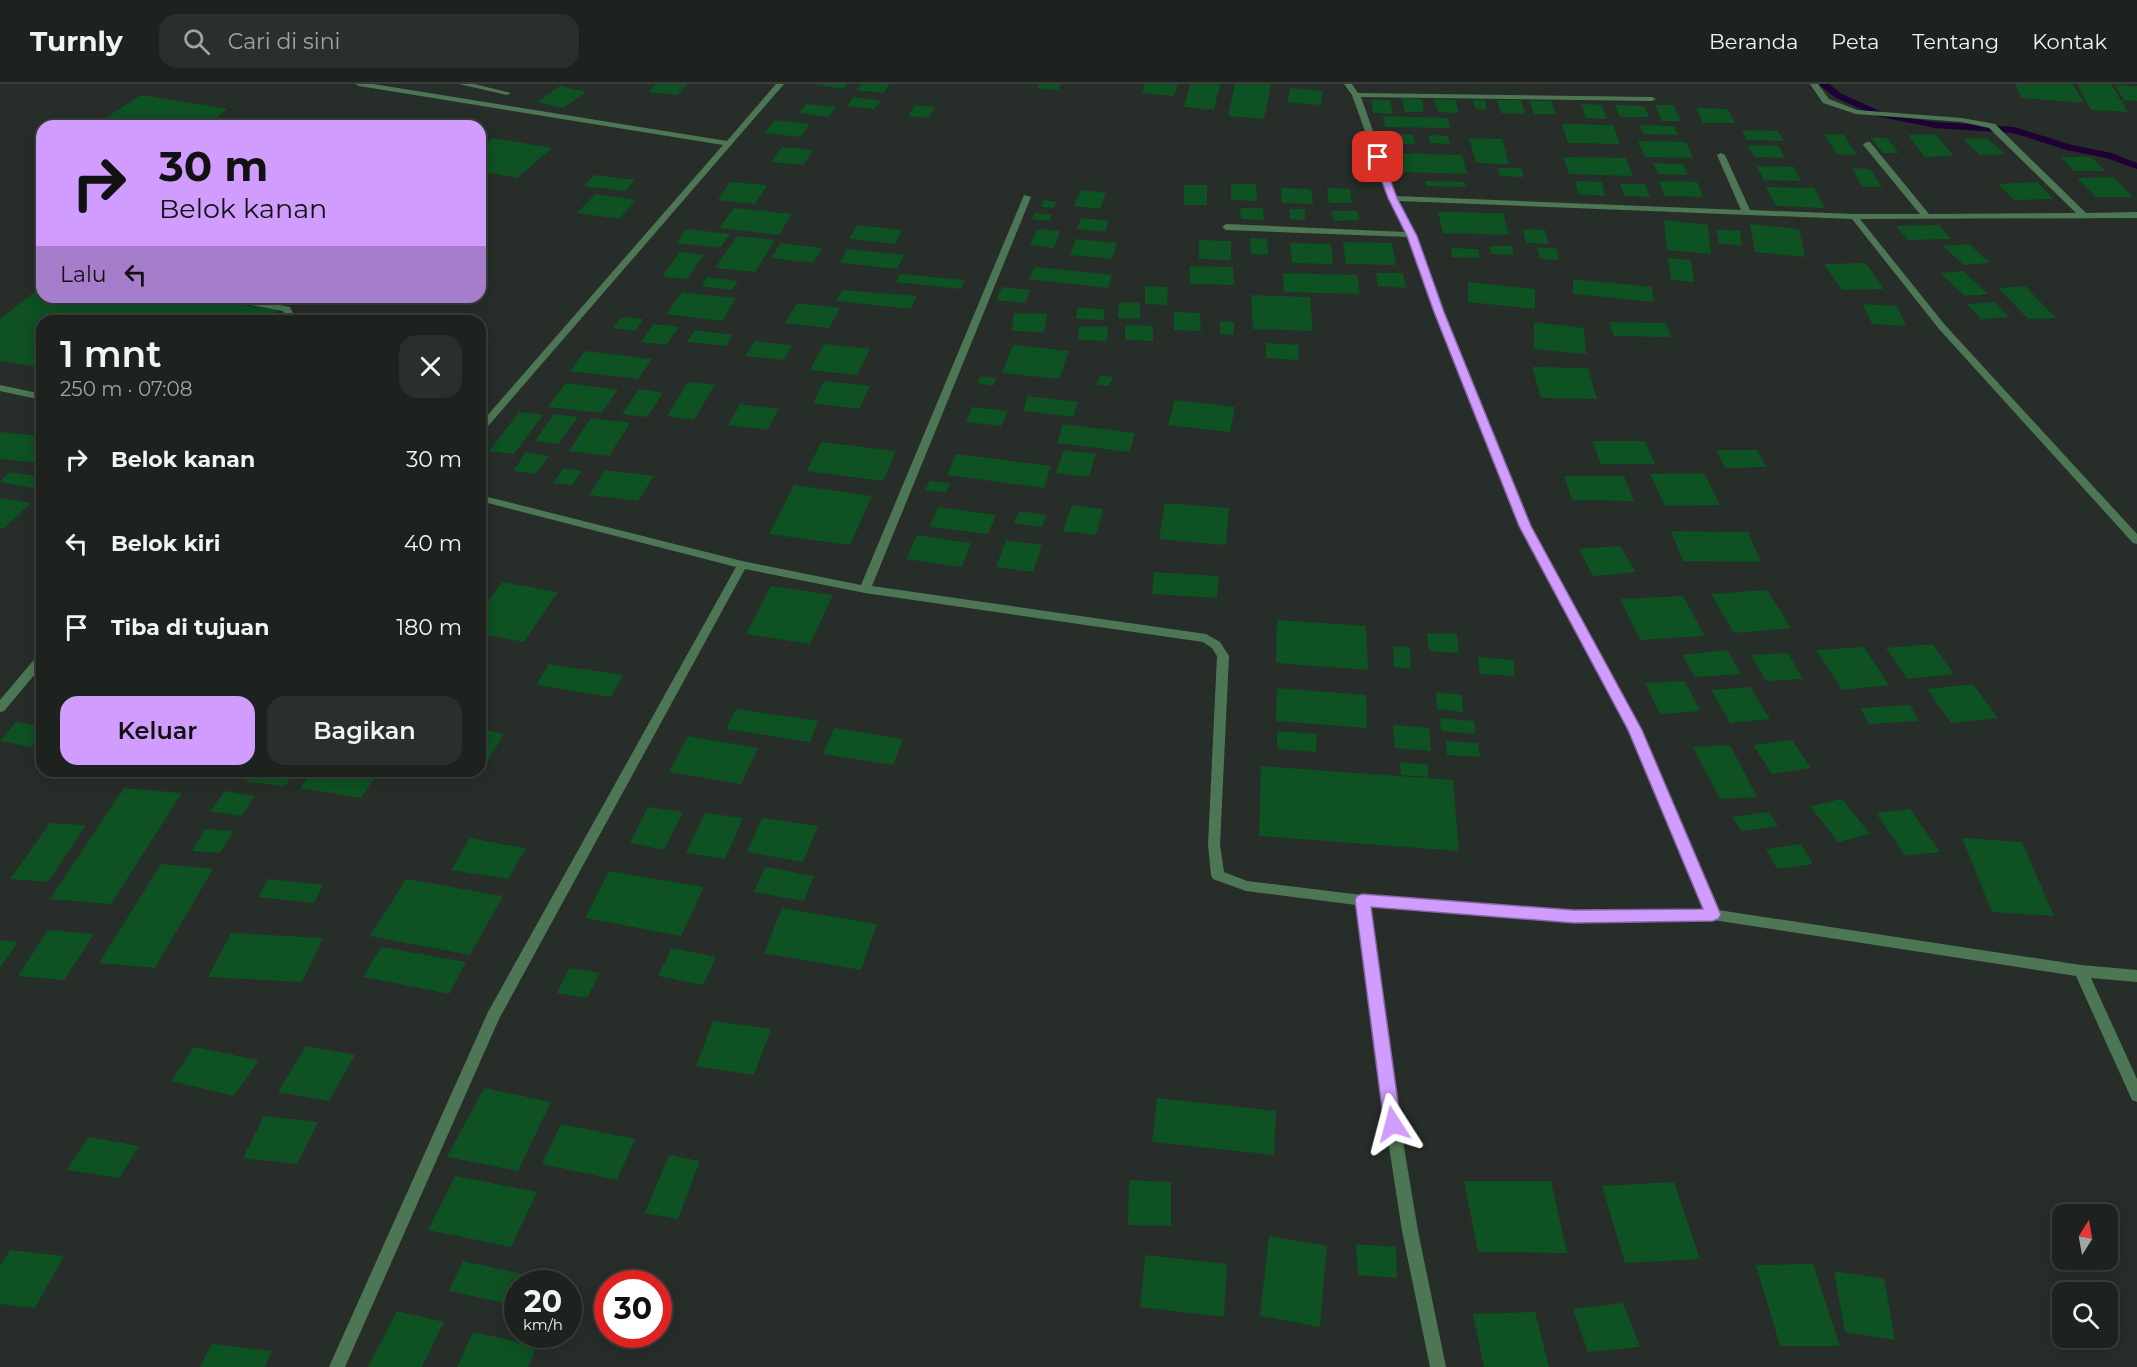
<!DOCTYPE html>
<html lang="id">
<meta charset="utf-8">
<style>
:root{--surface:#1d221e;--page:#2a2f2b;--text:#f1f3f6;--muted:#a0a4a4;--line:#3b3f3c;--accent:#d09dfe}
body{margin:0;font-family:Montserrat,sans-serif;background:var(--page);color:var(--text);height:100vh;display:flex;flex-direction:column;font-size:22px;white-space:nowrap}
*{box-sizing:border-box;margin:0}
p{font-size:20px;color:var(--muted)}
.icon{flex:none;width:33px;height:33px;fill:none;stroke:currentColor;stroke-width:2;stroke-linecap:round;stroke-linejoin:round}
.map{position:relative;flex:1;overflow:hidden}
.side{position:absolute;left:36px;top:231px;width:450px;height:462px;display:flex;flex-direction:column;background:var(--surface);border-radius:18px;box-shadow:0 3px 15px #0003,0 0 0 2px var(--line)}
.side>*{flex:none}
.hud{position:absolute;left:36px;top:36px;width:450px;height:183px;border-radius:18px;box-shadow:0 3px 15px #0003,0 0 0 2px var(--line);background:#d09dfe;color:#111;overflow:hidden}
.needle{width:39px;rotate:11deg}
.buttons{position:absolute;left:2052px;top:1120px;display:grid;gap:12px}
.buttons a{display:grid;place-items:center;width:66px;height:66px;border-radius:12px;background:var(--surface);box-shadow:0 3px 15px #0003,0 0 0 2px var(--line);font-size:30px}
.speed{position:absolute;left:504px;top:1186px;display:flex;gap:12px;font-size:30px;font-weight:700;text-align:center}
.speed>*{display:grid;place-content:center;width:78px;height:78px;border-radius:50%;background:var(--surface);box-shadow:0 3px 15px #0003,0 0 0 2px var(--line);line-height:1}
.speed small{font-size:15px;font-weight:400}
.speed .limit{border:9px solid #d22;background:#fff;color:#111}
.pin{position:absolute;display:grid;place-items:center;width:51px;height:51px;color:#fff;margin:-26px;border-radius:12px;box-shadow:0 3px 9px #0006}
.me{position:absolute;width:66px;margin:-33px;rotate:351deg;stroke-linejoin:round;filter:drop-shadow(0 0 4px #0008)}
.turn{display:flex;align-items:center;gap:21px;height:126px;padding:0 24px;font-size:27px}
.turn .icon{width:78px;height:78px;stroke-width:2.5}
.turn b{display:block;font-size:42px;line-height:51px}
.then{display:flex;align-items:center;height:57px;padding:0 24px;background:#0003;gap:12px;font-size:22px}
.round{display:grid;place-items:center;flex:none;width:63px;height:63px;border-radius:18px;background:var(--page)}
.summary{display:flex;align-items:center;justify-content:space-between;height:102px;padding:0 24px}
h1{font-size:36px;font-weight:600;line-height:45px}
.button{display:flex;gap:12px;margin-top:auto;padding:12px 24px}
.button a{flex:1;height:69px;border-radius:18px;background:var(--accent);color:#111;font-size:24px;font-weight:600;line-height:69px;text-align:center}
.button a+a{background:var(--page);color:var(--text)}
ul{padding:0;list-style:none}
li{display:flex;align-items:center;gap:18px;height:84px;padding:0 24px}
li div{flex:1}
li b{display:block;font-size:22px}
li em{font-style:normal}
header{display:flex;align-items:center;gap:36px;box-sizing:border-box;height:84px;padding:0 30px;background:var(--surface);border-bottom:2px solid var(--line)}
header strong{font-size:28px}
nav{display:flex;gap:33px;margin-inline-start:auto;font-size:21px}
.search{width:420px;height:54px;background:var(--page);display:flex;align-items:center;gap:15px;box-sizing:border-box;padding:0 21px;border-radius:18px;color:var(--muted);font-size:22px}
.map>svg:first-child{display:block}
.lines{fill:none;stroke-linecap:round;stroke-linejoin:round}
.stream{fill:#1f0034;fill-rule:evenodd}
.building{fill:#0e5123}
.minor{fill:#4d7754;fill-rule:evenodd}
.route{fill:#d09dfe;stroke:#8766a5;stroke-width:1.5}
</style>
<header>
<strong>Turnly</strong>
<div class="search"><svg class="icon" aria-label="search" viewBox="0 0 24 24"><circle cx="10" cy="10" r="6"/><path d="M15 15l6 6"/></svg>Cari di sini</div>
<nav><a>Beranda</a><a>Peta</a><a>Tentang</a><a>Kontak</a></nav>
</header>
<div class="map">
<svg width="2137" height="1283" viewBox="0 0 2137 1283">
<rect width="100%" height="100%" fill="#272d28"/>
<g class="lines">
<path class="stream" d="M1818,0h11l13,10 40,18 16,4 37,6 79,5 58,18 40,8 25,10v6l-31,-11 -39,-8 -54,-17 -78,-5 -59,-12 -40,-18z"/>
</g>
<path class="building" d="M656,0h32l-11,11 -29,-3z
M814,0h33l-4,5z
M861,0h29l-7,9 -27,-3z
M1039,0h22l-3,6 -21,-2z
M1145,0h33l-4,12 -32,-3z
M1190,0h30l-6,26 -30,-3z
M1235,0h36l-7,35 -36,-3z
M2015,0h58l11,19 -62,-5z
M2077,0h34l17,28 -37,-2z
M2115,1l22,1v15l-13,-1z
M560,2l26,6 -23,16 -26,-6z
M1290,4l33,3 -2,14 -34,-3z
M141,11l87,14 -24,17h-51l-48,-8z
M853,13l28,4 -7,8 -27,-3z
M1402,14l20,1 2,13h-19z
M1434,15l22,1 3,13 -21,-1z
M1371,16h19l3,14 -20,-1z
M1473,16h12l2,10 -11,-1z
M1497,16h24l4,14 -24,-1z
M1530,17h21l5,13h-22z
M806,20l30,3 -8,10 -29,-4z
M1581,20l21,1 5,14 -21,-1z
M915,21l20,2 -7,11 -20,-2z
M1615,21l29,1 5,11h-29z
M1655,21h19l7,16h-19z
M1696,24l32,1 7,14h-32z
M1383,32l65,2 2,10 -65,-1z
M775,36l35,4 -10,13 -36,-4z
M1562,40l51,1 7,19 -52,-1z
M1639,41l35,1 4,9 -35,-1z
M1742,46l36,1 6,10 -37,-1z
M1395,50l18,1 2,9h-18z
M1824,50l20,1 13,20 -20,-1z
M1935,50l19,22 -29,1 -17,-22z
M1429,51l19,1 2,8 -20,-1z
M493,54l59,10 -35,30 -37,-7v-23z
M1469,54l33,1 7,25 -33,-1z
M1871,54h16l12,15h-16z
M1987,54l18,16 -25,1 -17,-16z
M1638,57l48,1 7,16 -48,-1z
M1748,61l31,1 6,12 -31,-1z
M782,63l31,3 -10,15 -32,-3z
M1394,69l68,2 5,19 -69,-2z
M1563,73l63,1 7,18 -64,-2z
M2061,73h30l14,14h-31z
M1653,79l30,1 5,11 -30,-1z
M1757,82l37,1 7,14 -37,-1z
M1498,84h23l3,9 -24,-1z
M1852,84l18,1 12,18h-20z
M594,91l41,5 -10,11 -41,-5z
M2113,93l20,20h-37l-19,-19z
M1425,97l39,1 2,5 -40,-1z
M1575,97l27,1 3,14 -27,-2z
M1659,97l38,1 6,15 -38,-1z
M730,98l37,3 -12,19 -37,-4z
M2037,98l16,17 -39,1 -16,-16z
M1231,100h25l1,17 -26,-1z
M1620,100h25l5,13 -25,-1z
M1184,101h23v20h-23z
M1766,103l48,1 11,20 -49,-2z
M1281,104l30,1 2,15 -31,-1z
M1327,104l23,1 2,14h-23z
M1081,106l25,3 -6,16 -26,-3z
M595,110l41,6 -17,19 -42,-6z
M1044,116l13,2 -3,6 -13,-1z
M734,124l58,6 -13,21 -60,-7z
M1240,124h23l1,12 -23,-1z
M1290,125h15v11l-15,-1z
M1331,127h26l3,9 -26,1z
M1438,128l65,1 6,22 -66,-2z
M1034,129l18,2 -3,6 -17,-2z
M1081,134l28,3 -4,11 -28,-3z
M1664,136l44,5 3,29 -44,-4z
M1750,140l49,5 6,28 -50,-5z
M857,141l45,5 -7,14 -46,-5z
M1939,141l12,14 -43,1 -12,-14z
M686,145l44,5 -10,14 -44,-5z
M1037,145l23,2 -6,17 -24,-3z
M1523,145l22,1 4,14 -23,-1z
M1716,145l24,2 2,15 -23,-3z
M737,152l38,4 -20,32 -40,-4z
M1250,154l17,1 1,16 -17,-1z
M1076,155l41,4 -5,16 -42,-4z
M1199,156l32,1v19l-32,-1z
M1343,158l49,1 4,22 -50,-1z
M781,159l41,5 -9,15 -42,-5z
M1290,159l41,1 2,20 -41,-1z
M1969,160l21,19 -26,2 -21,-19z
M1489,162h23l2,9 -23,-1z
M1451,164l27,1 2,9 -28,-1z
M1537,164h19l3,12 -19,-1z
M847,165l57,6 -7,14 -57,-6z
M680,168l24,3 -17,24 -25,-2z
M1668,174l23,2 3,22 -23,-2z
M1866,179l18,26 -42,1 -18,-26z
M1190,182l43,1 1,18 -44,-1z
M1035,183l77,8 -4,13 -79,-9z
M1963,187l25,23 -23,2 -25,-23z
M1283,189l74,2 3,19 -76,-2z
M1376,189h27l3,15 -28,-2z
M900,190l65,6 -4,9 -65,-7z
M707,193l31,4 -6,9 -30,-4z
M1573,195l79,8 2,15 -81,-8z
M1468,198l67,7v20l-67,-7z
M42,202v11h138l98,13 -11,11h-225v46l-42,-6v-42z
M1145,202l23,1 -1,18 -22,-1z
M2025,202l31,32 -28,1 -30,-31z
M1002,203l28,3 -5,13 -29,-3z
M842,206l75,6 -6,13 -75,-8z
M682,208l54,6 -14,23 -56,-7z
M1251,211l59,2 3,34 -60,-2z
M1119,218l21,1v16l-22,-1z
M1994,218l15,15 -28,2 -14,-15z
M797,219l43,5 -11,20 -44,-5z
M1863,220l34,2 9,20 -34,-2z
M1077,224l28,1 -1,11 -28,-1z
M1174,228l26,1 1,18 -27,-1z
M1014,229l33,1 -3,18 -32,-1z
M622,233l21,2 -8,12 -22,-3z
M1220,237l14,1v13l-14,-1z
M1534,238l50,6 2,26 -52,-5z
M1609,238l57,1 5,14 -57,-1z
M654,240l25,3 -13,18 -25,-3z
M1125,241l28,1v15l-28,-1z
M1079,242l29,1 -1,14 -29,-1z
M695,246l38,5 -7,11 -39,-4z
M755,257l37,4 -8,15 -39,-4z
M1266,259l33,2 -1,15 -32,-2z
M824,260l46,5 -13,26 -47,-5z
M1013,261l56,6 -10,28 -57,-6z
M585,267l67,8 -14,20 -68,-8z
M1532,283l56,1 9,31 -56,-1z
M1100,291l13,2 -4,9 -12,-1z
M981,292l15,2 -3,8 -16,-3z
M824,297l46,5 -11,23 -46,-6z
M688,298l27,3 -21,35 -27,-4z
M566,299l52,7 -17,23 -53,-6z
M639,305l24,4 -16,24 -25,-3z
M1028,312l50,6 -5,15 -50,-6z
M1175,316l60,7 -5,25 -62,-7z
M740,320l39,5 -12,21 -39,-5z
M972,323l36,4 -7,15 -35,-4z
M519,328l24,3 -29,39 -25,-3z
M554,330l24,3 -20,27 -23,-3z
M591,334l39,5 -21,33 -40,-5z
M1063,340l72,9 -5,19 -73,-9z
M0,348l42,4v27l-42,-4z
M1592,357h53l10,23h-54z
M821,358l75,9 -13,30 -76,-10z
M1064,366l32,4 -7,23 -33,-4z
M1716,366h41l9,17 -41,1z
M526,368l23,4 -13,18 -23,-3z
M956,370l95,12 -7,22 -97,-13z
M564,384l18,3 -10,14 -19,-2z
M605,386l49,6 -16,25 -49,-6z
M9,388l33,5v9l-3,3 -39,-7z
M1704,389l16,32 -55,1 -15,-32z
M1564,392h60l10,25 -62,-1z
M930,397l20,2 -4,9 -21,-2z
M794,401l78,11 -22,49 -81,-11z
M0,414l31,5 -28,26 -3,-1z
M1165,419l64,5 -3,37 -67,-6z
M1072,421l31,4 -7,26 -33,-4z
M938,423l58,8 -8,19 -58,-7z
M1019,427l27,4 -4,12 -28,-4z
M1671,447l77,1 13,30 -78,-1z
M917,451l54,8 -9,24 -56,-8z
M1006,456l36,5 -9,27 -37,-5z
M1620,462l16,26 -43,4 -14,-27z
M1154,488l65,4 -2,22 -65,-4z
M502,498l56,10 -34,50 -44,-8v-21z
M771,502l62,9 -23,49 -64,-10z
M1767,506l24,38 -57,5 -23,-39z
M1683,512l22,40 -65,4 -20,-41z
M1277,536l89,6 2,44 -92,-7z
M1427,549l30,1 2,19 -30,-2z
M1932,560l22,30 -47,5 -21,-31z
M1393,562l17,1 1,22 -17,-2z
M1864,563l25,38 -47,5 -26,-40z
M1727,566l14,24 -46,3 -13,-22z
M1788,569l15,26 -37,2 -15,-26z
M1478,573l35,3 2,16 -35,-2z
M549,580l74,11 -12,22 -75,-12z
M1685,597l15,30 -40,3 -15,-31z
M1973,600l25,34 -47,5 -24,-34z
M1750,603l20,32 -40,4 -19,-33z
M1277,604l89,7 1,33 -91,-7z
M1436,608l26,3 1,17 -26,-3z
M1910,621l9,16 -50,3 -9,-16z
M736,625l82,12 -8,21 -84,-13z
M1440,634l34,3 1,13 -34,-3z
M16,638l26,5v8l-11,12 -31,-6z
M1393,641l36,3 2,23 -36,-3z
M834,644l69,11 -10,26 -70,-11z
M486,646l18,4 -24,39v-34z
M1277,647l40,3 -1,18 -39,-3z
M688,652l70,12 -17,36 -72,-12z
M1792,656l19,28 -39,6 -19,-29z
M1446,657l32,2 2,14 -33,-2z
M1730,661l27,52 -37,2 -27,-52z
M1400,678l28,3v12l-27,-2z
M1261,682l192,14 6,71 -200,-15z
M253,687h42l-10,15 -39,-4z
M312,687h68l-19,27 -61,-10z
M124,704l58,5 -71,111 -61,-5z
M225,707l30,5 -14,20 -31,-5z
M1842,715l28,35 -32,8 -28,-36z
M648,723l35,5 -19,38 -34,-7z
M1910,725l30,43 -35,4 -29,-43z
M1769,728l9,14 -37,5 -9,-14z
M705,729l38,5 -18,41 -39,-6z
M762,734l56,8 -15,36 -56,-10z
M50,739l36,2 -38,57 -38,-3z
M205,745l29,2 -14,22 -28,-2z
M470,754l56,10 -18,31 -57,-9z
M1962,754l60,4 32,74 -62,-4z
M1801,760l12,20 -36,5 -11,-20z
M161,780l52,5 -58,99 -56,-5z
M765,783l49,9 -10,25 -50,-9z
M609,787l95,16 -23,49 -96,-18z
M268,795l55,6 -9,18 -56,-6z
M406,795l97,17 -33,59 -100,-19z
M782,824l95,16 -16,46 -97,-17z
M48,846l46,4 -30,46 -46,-4z
M231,849l92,5 -21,44 -94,-5z
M0,856l18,2 -18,26z
M381,863l85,15 -17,32 -86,-17z
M672,864l44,9 -13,28 -45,-9z
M569,884l31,5 -13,25 -30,-5z
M713,937l58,8 -17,46 -58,-9z
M306,962l49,9 -26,46 -51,-9z
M194,963l65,13 -25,36 -63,-15z
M484,1004l67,14 -33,69 -71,-14z
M1157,1014l119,13 -2,44 -122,-13z
M264,1032l54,6 -21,42 -54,-6z
M561,1040l74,15 -18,41 -75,-16z
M88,1053l51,9 -20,32 -52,-8z
M669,1071l31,6 -22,58 -33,-6z
M455,1092l82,16 -26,55 -83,-17z
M1129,1096l42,2v44l-43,-1z
M1464,1097h87l16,72 -89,-1z
M1674,1098l26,77 -75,4 -23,-77z
M1269,1152l58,10 -7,81 -60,-11z
M1356,1160l40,3 1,31 -39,-3z
M10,1166l54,6 -29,52 -35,-4v-38z
M1145,1171l82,9 -3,53 -84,-10z
M463,1177l69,15 -3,8h-11v22l-69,-15z
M1813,1180l27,82h-60l-24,-81z
M1834,1187l50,8 11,61 -50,-8z
M1623,1219l17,44 -52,5 -15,-43z
M397,1227l47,11 -22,45h-54z
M1535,1228l14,55h-65l-11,-53z
M473,1248l64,14 -9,21h-71z
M212,1260l60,7 -7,16h-65z"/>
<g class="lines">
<path class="minor" d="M355,0h18l354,57 49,-57h8l-301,348 -3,1v-9l243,-279 -364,-59z
M459,0h15l37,9 -4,2z
M1344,0h8l6,9 294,4 4,2 -4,2 -291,-4 35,99 345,14 -24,-55 4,-2 4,2 25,55 104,4h66l-56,-68 -1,-2 4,-2h3l59,72 147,-1 -87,-85 -27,-6 -106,-8 -33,-11 -13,-19h8l11,15 28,11 105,8 33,6 91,89 51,-1v6l-277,1 85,106 192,209v10l-4,-1 -194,-214 -87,-110 -453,-18 17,34 28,77 86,214 111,204 77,180 363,55 56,5v12l-46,-4 46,101v23l-5,-2 -56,-124 -363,-56 -139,1 -205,-15 24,175 25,150 28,136h-16l-28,-136 -23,-150 -23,-176 -110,-14 -33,-12 -2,-4 -3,-30 9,-189 -5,-8 -9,-6 -338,-49 -120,-24 -246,450 -154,348h-16l159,-355 248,-445 -256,-66v-6l262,66 119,24 163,-390 7,2 -159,389 334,48 14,8 9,14 -9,189 4,27 23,9 115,14 212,16 130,-1 -75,-180 -109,-204 -86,-214 -25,-75 -183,-7 -4,-3 4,-3 180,8 -17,-34 -37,-103z
M219,213h18l53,10 5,10 -2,4h-10l2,-4 -2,-6 -60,-11z
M0,301l42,9v6l-42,-9z
M42,570v12l-38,45 -4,1v-12l38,-45z"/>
</g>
<path class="route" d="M1375,71l7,2 15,41 20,38 27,76 87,214 111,204 79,185 -3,4 -5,2 -139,2 -203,-16 30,217 -2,5 -6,3 -6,-3 -3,-5 -29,-224 2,-4 5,-2 212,16 129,-1 -75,-179 -109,-204 -85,-214 -27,-76 -19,-38 -15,-41z"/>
</svg>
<div class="buttons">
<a><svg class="needle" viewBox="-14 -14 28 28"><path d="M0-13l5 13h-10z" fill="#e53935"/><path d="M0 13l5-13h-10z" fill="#a0a4a4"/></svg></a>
<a><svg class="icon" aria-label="search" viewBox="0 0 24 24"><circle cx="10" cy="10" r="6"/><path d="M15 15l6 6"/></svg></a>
</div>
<div class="speed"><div>20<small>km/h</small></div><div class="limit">30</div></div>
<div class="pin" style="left:1378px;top:73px;background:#d93025"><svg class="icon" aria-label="arrive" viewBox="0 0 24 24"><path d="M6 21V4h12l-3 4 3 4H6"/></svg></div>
<svg class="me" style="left:1393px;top:1040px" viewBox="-20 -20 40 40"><path d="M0-17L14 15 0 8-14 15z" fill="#d09dfe" stroke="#fff" stroke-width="4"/></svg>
<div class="hud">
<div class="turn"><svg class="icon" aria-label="right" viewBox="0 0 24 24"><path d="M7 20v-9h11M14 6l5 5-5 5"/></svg><div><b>30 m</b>Belok kanan</div></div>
<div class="then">Lalu<svg class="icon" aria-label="left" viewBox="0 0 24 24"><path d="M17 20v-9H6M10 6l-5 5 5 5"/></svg></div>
</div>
<section class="side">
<div class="summary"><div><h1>1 mnt</h1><p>250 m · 07:08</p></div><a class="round"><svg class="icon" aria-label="close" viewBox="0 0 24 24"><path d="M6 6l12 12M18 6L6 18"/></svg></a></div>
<ul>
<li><svg class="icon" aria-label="right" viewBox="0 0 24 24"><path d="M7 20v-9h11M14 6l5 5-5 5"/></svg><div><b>Belok kanan</b></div><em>30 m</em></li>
<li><svg class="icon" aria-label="left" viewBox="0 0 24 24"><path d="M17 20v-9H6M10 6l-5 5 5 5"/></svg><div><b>Belok kiri</b></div><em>40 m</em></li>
<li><svg class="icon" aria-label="arrive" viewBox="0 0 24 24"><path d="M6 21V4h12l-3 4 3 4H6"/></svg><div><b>Tiba di tujuan</b></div><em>180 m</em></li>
</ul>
<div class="button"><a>Keluar</a><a>Bagikan</a></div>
</section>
</div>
